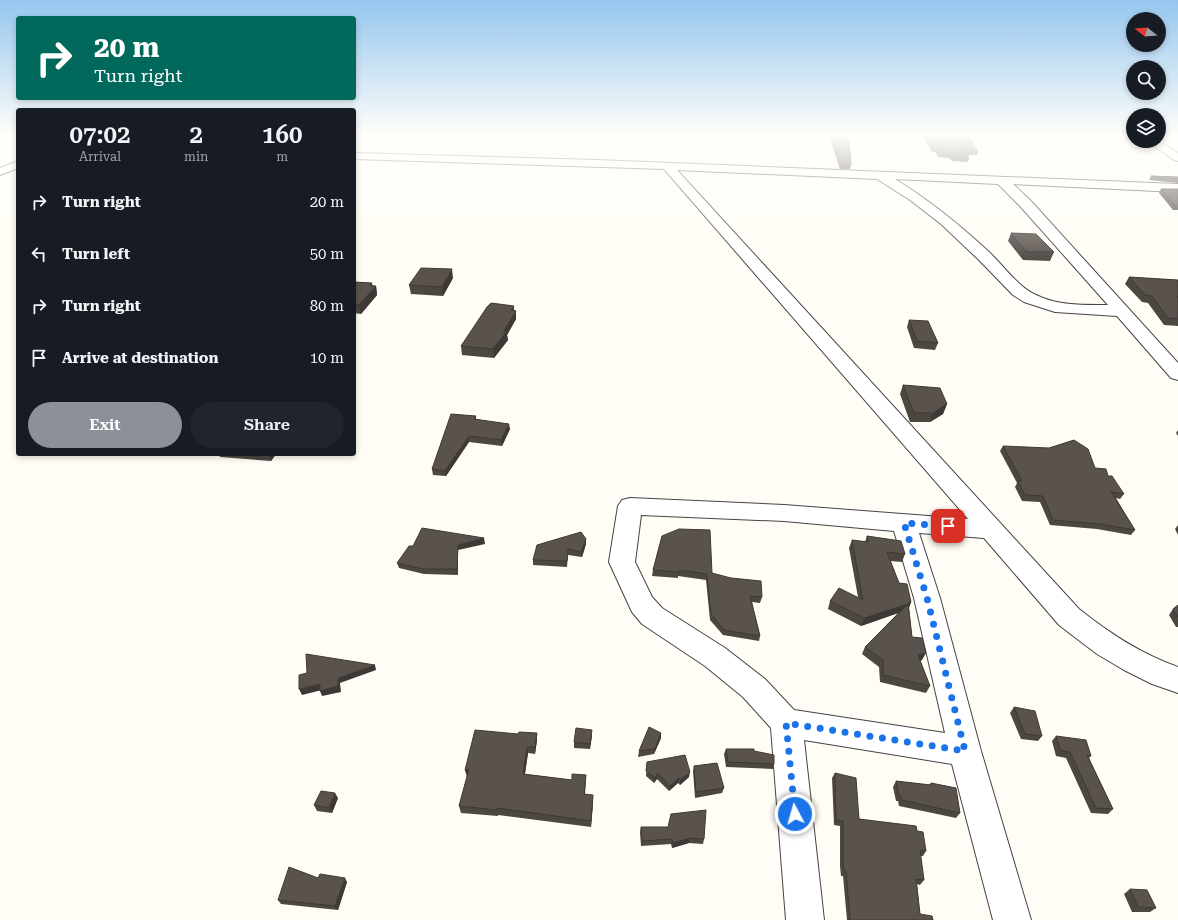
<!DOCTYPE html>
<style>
:root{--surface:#171b24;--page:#20242c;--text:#f1f3f6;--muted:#9ea1a6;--accent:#8c9099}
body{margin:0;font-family:"Roboto Serif",serif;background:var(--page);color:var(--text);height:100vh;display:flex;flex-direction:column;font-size:15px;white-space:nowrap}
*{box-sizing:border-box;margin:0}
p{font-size:13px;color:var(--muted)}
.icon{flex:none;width:22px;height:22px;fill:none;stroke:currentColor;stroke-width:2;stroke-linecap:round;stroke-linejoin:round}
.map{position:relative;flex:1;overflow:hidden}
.sheet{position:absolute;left:16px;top:108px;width:340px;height:348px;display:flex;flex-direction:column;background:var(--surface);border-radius:4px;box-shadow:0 2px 6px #0003}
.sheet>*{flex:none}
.banner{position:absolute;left:16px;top:16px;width:340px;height:84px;border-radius:4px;box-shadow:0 2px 6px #0003;background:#00695c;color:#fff;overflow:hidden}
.needle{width:26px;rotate:287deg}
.fabs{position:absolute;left:1126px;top:12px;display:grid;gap:8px}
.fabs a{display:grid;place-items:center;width:40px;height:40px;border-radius:50%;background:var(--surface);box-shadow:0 2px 6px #0003;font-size:20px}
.pin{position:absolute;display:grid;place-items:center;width:34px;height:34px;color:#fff;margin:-17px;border-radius:8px;box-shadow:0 2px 6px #0006}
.me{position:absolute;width:44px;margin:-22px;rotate:354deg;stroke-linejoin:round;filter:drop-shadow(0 0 3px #0008)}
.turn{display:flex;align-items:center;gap:14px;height:84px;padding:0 12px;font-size:18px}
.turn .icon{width:52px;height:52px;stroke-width:2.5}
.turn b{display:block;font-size:28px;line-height:34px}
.eta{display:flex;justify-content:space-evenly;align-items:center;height:68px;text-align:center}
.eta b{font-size:24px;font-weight:600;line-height:28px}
.cta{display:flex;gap:8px;margin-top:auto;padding:8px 12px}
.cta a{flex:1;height:46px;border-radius:24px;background:var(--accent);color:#fff;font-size:16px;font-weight:600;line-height:46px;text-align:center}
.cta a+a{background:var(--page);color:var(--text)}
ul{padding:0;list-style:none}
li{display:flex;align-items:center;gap:12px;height:52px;padding:0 12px}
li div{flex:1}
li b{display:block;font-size:15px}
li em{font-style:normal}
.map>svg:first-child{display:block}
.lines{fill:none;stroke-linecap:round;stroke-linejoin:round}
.minor-casing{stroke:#444;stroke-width:2}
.minor{fill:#fff;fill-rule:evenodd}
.wall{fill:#4d4742}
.shaded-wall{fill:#3f3936}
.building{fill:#5a524d;stroke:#3f3936}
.route{stroke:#1a73e8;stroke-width:7;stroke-dasharray:0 12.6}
</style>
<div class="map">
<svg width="1178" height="920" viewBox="0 0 1178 920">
<rect width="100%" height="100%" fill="#fffdf5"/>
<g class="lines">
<g class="minor-casing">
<path id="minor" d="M1147,141h12l19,12v8l-4,-1z
M354,153l244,7 580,24v8l-165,-8 17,16 148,163v17l-7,-2 -54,-62 -62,-4 -31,-10 -11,-7 -35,-36 -37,-35 -31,-24 -33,-21 -200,-9 402,439c30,24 62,45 99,58v26l-26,-9 -28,-14 -27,-16 -25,-19 -13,-10 -75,-87 -65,-5 21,65 41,153 50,169h-38l-41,-156 -148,-24 20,180h-38l-15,-192 -28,-31 -38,-31 -63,-42 -10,-12 -23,-50 9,-56 4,-6 8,-2 154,7 184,14 -304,-350 -310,-10zM895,179l103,5 22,22 88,99c-24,0 -50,1 -72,-10 -19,-9 -32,-29 -47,-43 -29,-27 -60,-52 -94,-73zM641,515l143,6 110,10 20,67 31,135 -151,-23 -29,-31 -40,-31 -63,-40 -10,-11 -17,-35z
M18,161v7l-18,7v-7z"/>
</g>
<use href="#minor" class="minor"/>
</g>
<path class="wall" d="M829,136h18l4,29 -1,4h-10z
M922,136h47l9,16 -1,3h-9l1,3 -1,4 -16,-1 -3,-3 -11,-1 -3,-5h-3z
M1151,176l27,1v6l-29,-3z
M1161,189h17v21h-5l-14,-17z
M1011,233l43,19 -4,9 -27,-1 -15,-19z
M1129,277l49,3v46l-14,-1 -16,-22 -6,-1 -17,-18z
M453,278l-10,18 -32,-2 -2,-9z
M354,282l22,4 1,9 -16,19 -7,-1z
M514,310l2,1v8l-9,16 1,5 -14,18 -32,-3 -1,-9z
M909,320l29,23 -3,7 -21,-2 -7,-21z
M903,385l44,19 -4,10 -13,8h-20l-10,-28z
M476,416v3l34,10 -8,17 -33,-4 -23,34 -13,-1 -1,-6z
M1178,430v6l-2,-3z
M1003,446l92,22 13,8 16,18 -4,5 -4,-1 19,32 -4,5 -34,-6 -47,-4 -10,-23 -18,-1 -7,-14 2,-4 -17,-32z
M219,454h57l-5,7 -51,-4z
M1178,525v10l-3,-6z
M662,536l50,37 50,24 -2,6 -8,-1 8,34 -1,5 -36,-6 -13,-15 -4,-40 -28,-4v2l-26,-2 1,-6z
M867,536l38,18 -3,8 -12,-1 9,22 12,19 -2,6 3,29 10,23 -2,1 10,25 -4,7 -46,-11 -1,-15 -17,-13 3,-7 33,-34 -37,13 -33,-17 2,-8 28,-4 -9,-49 3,-8 13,2z
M485,544l-27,6v25l-34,-1 -25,-6 -2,-5z
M586,544l-4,13 -14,-2 -1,12 -34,-2v-5z
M1178,605v22h-2l-7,-12 4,-6z
M1014,707l28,29 -4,5 -17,-2 -11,-26z
M661,733v5l-7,16 -16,3 1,-6z
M592,735l-2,14 -16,-1v-6z
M1056,736l35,20 -2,2 24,51 -5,5 -17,-1 -25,-55 -10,-2 -4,-15z
M537,740l-2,14 -7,-1 -3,21 47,6 14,1 -1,13 8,8 -2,25 -93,-12v1l-37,-3 -2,-7 8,-30 -2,-6z
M726,749l28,2 20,13 -1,5 -47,-2 -2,-13z
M647,762l42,15 -9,8 -2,-2 -9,8 -12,-12 -3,4 -8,-7z
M694,766l30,22 -2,5 -27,5 -2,-27z
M835,773l24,46 58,12 9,20 -3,5h-3l4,24 -4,5 -3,-1 3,30 13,6h-86l-4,-44h-2l-1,-10v-40l-6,-1 -2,-47z
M896,781l33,4 2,-2 29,30 -4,5 -57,-12 -1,-5h-2l-3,-14z
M338,798l-6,15 -15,-2 -3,-6z
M641,827l63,12 -1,5 -14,-1 -17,5 -1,-4 -30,2 -1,-14z
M318,878l29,4 -9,28 -57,-6 -3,-4z
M1130,889l26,19 -6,4h-18l-8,-18z"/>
<path class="shaded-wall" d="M452,269l1,9 -10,18 -1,-9z
M372,283l1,6 3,-3 1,9 -16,19 -2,-9 11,-19z
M514,306v7l2,-2v8l-9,16 1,5 -14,18 -1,-9 11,-18 7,-21z
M947,404l-4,10 -13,8 3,-9z
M509,424l1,5 -8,17 -1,-6z
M469,436v6l-23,34 -1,-5z
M269,454h7l-5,7z
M484,538l1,6 -27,6v25l-1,-6 1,-24z
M586,539v5l-4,13 -1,-5z
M911,602l-3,8v-7z
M908,604l-4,7 -43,15 3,-8z
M926,653l-4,7 -8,3 4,-8z
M375,665l1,5 -36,13 1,9 -19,4 -2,-5 18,-13z
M320,684l2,6 -20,5 -3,-6z
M592,730v5l-2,14v-5z
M537,733v7l-2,14v-7z
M661,733v5l-7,16 1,-5z
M527,747l1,6 -4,27 -1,-6z
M469,769l2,6 -4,1 -2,-6z
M690,772l-1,5 -9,8v-5z
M658,773l-1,6 -3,4 1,-5z
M679,778l-1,5 -9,8 1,-5z
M335,793l3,5 -6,15 -3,-5z
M593,795v7l-2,25v-6z
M690,838l-1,5 -17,5 1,-5z
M345,878l2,4 -9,28 -3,-4z"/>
<path class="building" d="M831,136h16l1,4h1l2,25h-10z
M925,136h44l9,16 -12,-1 3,7 -16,-1 -3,-3 -11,-1 -3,-5h-3z
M1151,176l27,1v2z
M1161,189h17v17h-3z
M1011,233l25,1 18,18h-28z
M421,268l31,1 -10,18 -33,-2z
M1129,277l49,3v17h-1h1v22l-10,-1 -16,-22 -7,-1z
M354,282l18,1 -2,3h6l-17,19 -5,-1z
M491,303l23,3 -3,4 5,1 -12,20h3l-14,18 -32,-3 26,-39z
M909,320l19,1 10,22 -21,-2z
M903,385l37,3 7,16 -14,9h-19z
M451,414l25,2 -2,3 35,5 -8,16 -32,-4 -24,35 -13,-2z
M1074,440l14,9 7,19 11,1 2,7h4l12,18 -13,-2 24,38 -35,-6 -47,-4 -10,-24 -18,-1 -7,-14h4l-19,-35 46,2z
M422,528l62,10 -26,7 -1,24h-34l-26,-6 12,-17h4z
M679,529l31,1 2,43 19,5 30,3 1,16 -12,-1 10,40 -36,-6 -13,-16 -4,-40 -28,-4v2l-26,-2 9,-34z
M581,532l5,7 -5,13 -13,-3 -1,12 -34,-1 4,-15z
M867,536l34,5 4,13 -18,-2 12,31 8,1 4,18 -3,1 4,34 10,1 4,15 -8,2 12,31 -47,-11v-15l-18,-13 43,-43 -44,14 -34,-17 9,-13 24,12 -11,-60 16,2z
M1178,605v12l-5,-8z
M306,654l69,11 -37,13v8l-18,5v-7l-21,5v-14l8,-2z
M1014,707l21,4 7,25 -17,-2z
M649,727l12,6 -6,16 -16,2z
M576,728l16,2 -2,14 -16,-2z
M475,730l43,4 1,-2 18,1 -2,14h-8l-4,27 49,6v-6l14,1 -2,19 9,1 -2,26 -94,-13v2l-38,-4 10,-37 -4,1z
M1056,736l30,4 5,16 -4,-1 26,54 -17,-1 -26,-56 -9,-1z
M726,749h28v2l20,4v9l-46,-2z
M685,755l5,17 -10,8 -1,-2 -9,8 -12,-13 -3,5 -9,-7 1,-9z
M717,763l7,25 -28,4 -2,-26z
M835,773l21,5 3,41 57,7 1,5 6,1 3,19 -6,-1 4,30 -8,-1 4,35 12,2 1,4h-83l-4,-49h-2l-1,-10v-40l-7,-1z
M896,781l35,4v-2l25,5 4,25 -58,-13 -1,-4h-2z
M321,791l14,2 -6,15 -15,-3z
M706,810l-2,29 -14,-1 -17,5 -1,-4 -30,2 -1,-14h27l3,-13z
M289,867l29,11 2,-4 25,4 -10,28 -57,-6z
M1130,889l17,1 9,18 -18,-1z"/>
<linearGradient id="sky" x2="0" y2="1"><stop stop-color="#95c6ee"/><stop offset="0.51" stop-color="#fffefa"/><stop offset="1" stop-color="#fffefa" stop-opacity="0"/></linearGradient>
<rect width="1178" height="265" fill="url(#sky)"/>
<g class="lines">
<path class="route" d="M795,814l-9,-91 179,28 -38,-153 -23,-75 44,3"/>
</g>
</svg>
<div class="fabs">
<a><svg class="needle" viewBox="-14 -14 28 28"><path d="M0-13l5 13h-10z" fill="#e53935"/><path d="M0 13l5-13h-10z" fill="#9ea1a6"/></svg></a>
<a><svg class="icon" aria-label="search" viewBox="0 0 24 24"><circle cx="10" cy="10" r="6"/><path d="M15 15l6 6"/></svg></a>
<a><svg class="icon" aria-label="layers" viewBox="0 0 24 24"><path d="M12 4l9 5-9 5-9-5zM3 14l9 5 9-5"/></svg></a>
</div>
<div class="pin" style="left:948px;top:526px;background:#d93025"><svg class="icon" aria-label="arrive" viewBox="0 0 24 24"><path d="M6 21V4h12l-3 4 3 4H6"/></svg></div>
<svg class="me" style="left:795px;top:814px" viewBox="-20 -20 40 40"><circle r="17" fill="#1a73e8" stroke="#fff" stroke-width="3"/><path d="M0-11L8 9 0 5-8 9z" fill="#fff"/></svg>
<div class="banner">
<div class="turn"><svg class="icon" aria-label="right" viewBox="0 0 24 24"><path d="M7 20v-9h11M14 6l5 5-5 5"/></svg><div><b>20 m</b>Turn right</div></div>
</div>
<section class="sheet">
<div class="eta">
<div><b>07:02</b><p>Arrival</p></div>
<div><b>2</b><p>min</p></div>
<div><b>160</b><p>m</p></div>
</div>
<ul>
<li><svg class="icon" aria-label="right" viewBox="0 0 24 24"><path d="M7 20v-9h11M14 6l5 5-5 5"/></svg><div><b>Turn right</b></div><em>20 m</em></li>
<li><svg class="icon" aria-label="left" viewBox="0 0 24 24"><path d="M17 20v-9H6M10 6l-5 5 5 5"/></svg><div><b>Turn left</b></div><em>50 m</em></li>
<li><svg class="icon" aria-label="right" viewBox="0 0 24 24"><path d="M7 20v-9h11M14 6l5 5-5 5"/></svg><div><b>Turn right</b></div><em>80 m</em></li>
<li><svg class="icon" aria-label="arrive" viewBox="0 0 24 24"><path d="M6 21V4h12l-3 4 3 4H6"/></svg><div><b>Arrive at destination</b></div><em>10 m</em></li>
</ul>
<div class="cta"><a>Exit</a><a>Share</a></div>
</section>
</div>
